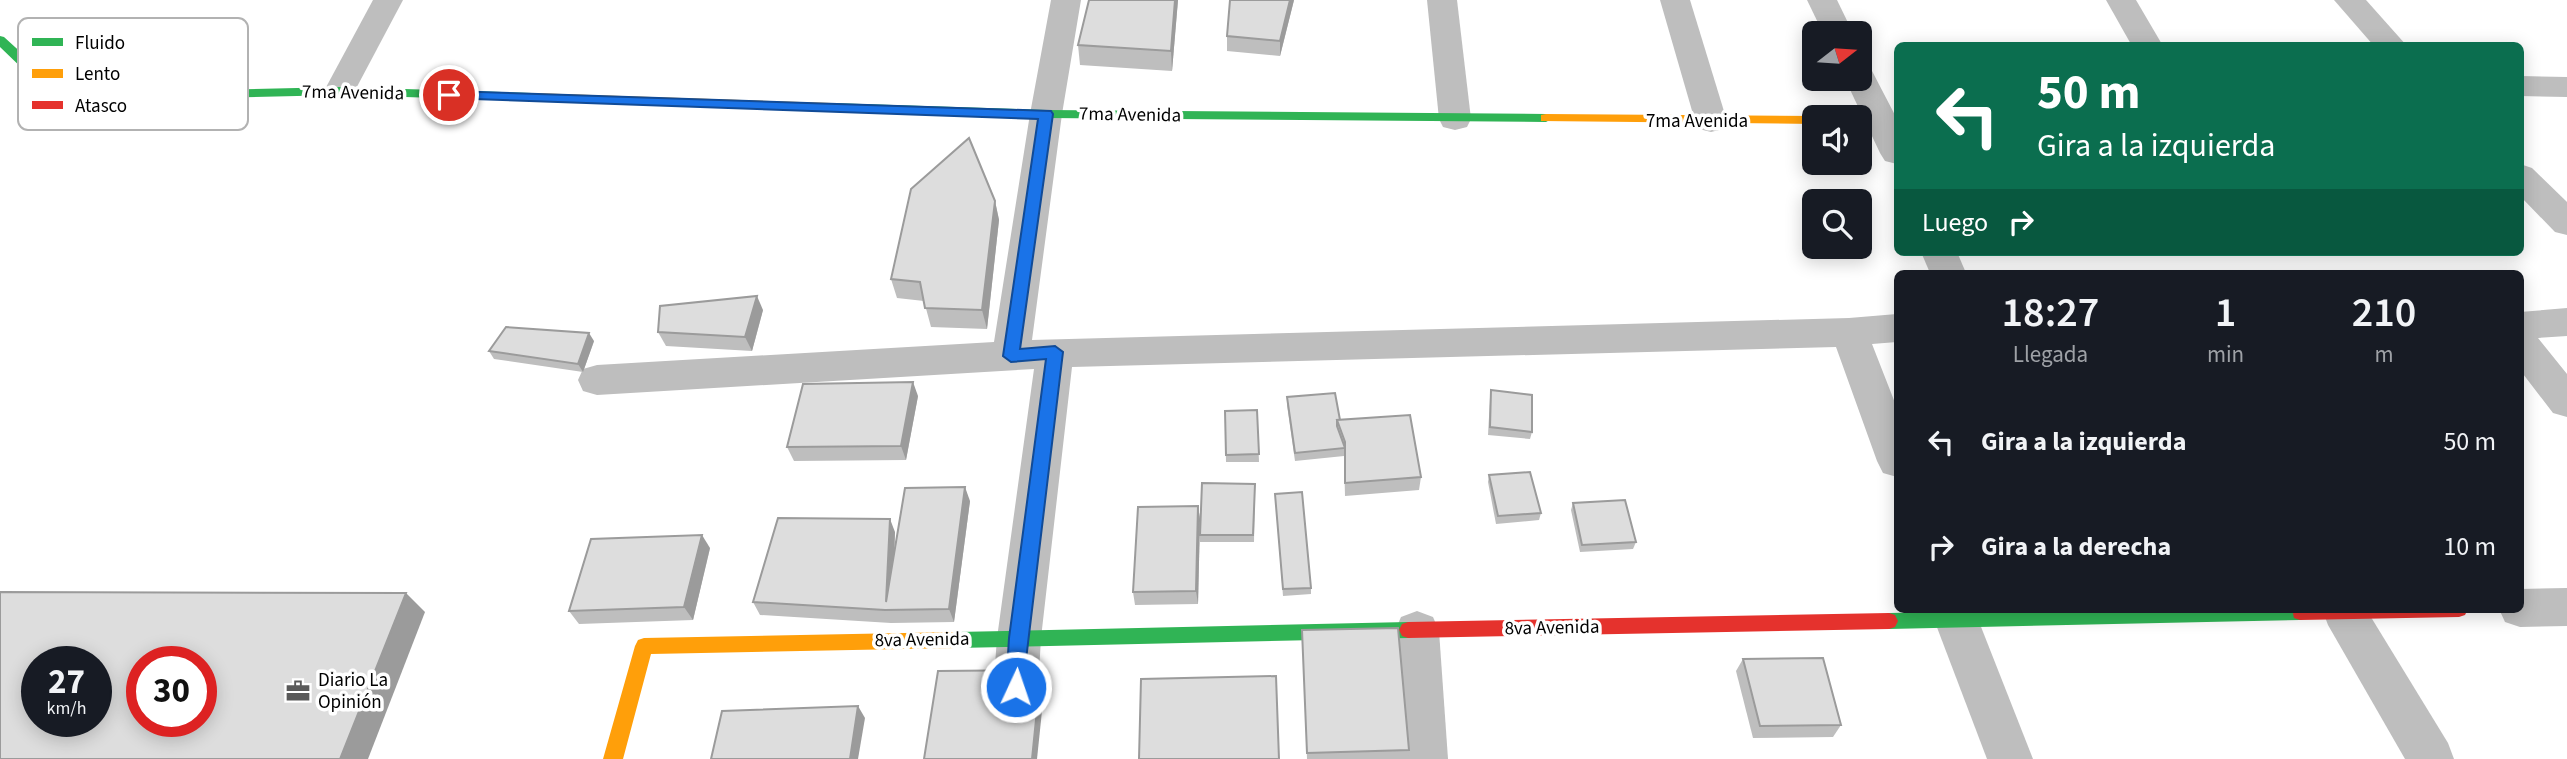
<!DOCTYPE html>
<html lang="es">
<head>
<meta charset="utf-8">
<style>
  body { margin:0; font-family:"Source Sans 3",sans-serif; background:#242831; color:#f1f3f6; height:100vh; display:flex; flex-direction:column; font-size:26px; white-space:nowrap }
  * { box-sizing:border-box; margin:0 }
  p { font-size:23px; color:#9ea1a6 }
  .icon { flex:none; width:38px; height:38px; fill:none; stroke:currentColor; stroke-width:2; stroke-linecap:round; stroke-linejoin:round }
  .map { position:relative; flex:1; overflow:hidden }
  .drawer { position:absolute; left:1894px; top:270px; width:630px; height:343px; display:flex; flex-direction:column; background:#171b24; border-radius:10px; box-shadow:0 4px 18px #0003 }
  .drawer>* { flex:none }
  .hud { position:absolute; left:1894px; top:42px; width:630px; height:214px; border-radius:10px; box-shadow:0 4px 18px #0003; background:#0b6e4f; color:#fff; overflow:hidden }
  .needle { width:46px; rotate:73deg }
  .tools { position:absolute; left:1802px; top:21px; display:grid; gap:14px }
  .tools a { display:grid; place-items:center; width:70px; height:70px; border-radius:10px; background:#171b24; box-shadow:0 4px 18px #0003; font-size:35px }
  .speed { position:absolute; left:21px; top:646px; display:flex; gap:14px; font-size:35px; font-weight:700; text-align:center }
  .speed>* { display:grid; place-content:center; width:91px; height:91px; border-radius:50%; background:#171b24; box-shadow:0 4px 18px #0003; line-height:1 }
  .speed small { font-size:18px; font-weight:400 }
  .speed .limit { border:10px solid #d22; background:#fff; color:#111 }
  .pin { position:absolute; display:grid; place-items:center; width:60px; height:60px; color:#fff; margin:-30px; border:4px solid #fff; border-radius:50%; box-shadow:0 2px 7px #0007 }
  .me { position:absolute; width:77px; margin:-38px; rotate:3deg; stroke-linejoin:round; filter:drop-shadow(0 0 5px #0008) }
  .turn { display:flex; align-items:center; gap:24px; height:147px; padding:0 28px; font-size:32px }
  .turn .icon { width:91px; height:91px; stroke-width:2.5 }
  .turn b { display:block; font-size:49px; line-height:60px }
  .then { display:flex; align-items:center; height:66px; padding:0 28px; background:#0003; gap:14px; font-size:26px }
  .eta { display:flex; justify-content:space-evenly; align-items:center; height:119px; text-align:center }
  .eta b { font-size:42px; font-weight:600; line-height:49px }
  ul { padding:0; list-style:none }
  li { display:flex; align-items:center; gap:21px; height:105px; padding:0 28px }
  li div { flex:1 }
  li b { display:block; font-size:26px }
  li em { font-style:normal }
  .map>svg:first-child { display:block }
</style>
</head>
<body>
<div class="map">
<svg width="2567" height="759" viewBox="0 0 2567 759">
  <rect width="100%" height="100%" fill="#fff"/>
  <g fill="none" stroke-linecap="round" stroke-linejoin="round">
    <g fill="#bebebe" fill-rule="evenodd">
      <polygon points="373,0 403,0 351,98 340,101 329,98 324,91"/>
      <polygon points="1051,0 1081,0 1062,114 1032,340 1849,318 1897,314 1897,342 1872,344 1897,408 1897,477 1883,473 1877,461 1836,347 1072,367 1041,638 1034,759 988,759 997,638 1034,369 597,395 583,391 578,380 583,369 597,365 994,342 1030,114"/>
      <polygon points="1427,0 1457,0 1471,119 1467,127 1455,130 1443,127 1439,119"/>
      <polygon points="1660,0 1690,0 1727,121 1723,129 1711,132 1699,129 1695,121"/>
      <polygon points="1807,0 1837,0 1853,33 1823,33"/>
      <polygon points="2106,0 2136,0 2163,46 2132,46"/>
      <polygon points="2334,0 2366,0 2407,46 2374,46"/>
      <polygon points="1860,66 1871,69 1897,119 1897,164 1885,161 1880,153 1845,79 1860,79"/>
      <polygon points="2520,76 2567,77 2567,97 2520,96"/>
      <polygon points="2520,164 2532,168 2567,202 2567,235 2555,232 2520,196"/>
      <polygon points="1921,252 1957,252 1966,273 1930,273"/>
      <polygon points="2567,308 2567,336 2538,338 2567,374 2567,417 2553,413 2520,370 2520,312"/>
      <polygon points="2567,588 2567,626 2520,627 2505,622 2499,609 2520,609 2520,589"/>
      <polygon points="1930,609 1974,609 2033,759 1987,759"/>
      <polygon points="2322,609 2366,609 2448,743 2454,759 2405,759 2328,625"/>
      <polygon points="1417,611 1433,617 1439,631 1448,759 1402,759 1395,631 1401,617"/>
    </g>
    <g fill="#30b455" fill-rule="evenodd">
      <polygon points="0,36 4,37 37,67 73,85 123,92 340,87 532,93 539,97 532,101 340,95 123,100 65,92 27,73 0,47"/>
      <polygon points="831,103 1046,110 1546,114 1553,118 1546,122 1046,118 826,110 824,107"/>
      <polygon points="2076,609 2308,609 2309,612 2306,618 2300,620 1889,629 1883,627 1880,621 1883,615 1889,613"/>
      <polygon points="1408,622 1414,624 1417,630 1414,636 1408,638 956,648 950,646 947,640 950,634 956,632"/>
    </g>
    <g fill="#ff9f0a" fill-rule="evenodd">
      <polygon points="532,93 831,103 838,107 831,111 527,100 527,94"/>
      <polygon points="1546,114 1815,116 1820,117 1815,117 1815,124 1541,121 1541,115"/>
      <polygon points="956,632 962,634 965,640 962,646 956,648 651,654 623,759 603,759 635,646 638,640 644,638"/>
    </g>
    <g fill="#e5322d" fill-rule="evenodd">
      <polygon points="2292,609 2468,609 2465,615 2459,617 2300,620 2294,618"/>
      <polygon points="1889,613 1895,615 1898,621 1895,627 1889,629 1408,638 1402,636 1399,630 1402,624 1408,622"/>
    </g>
  </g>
  <g fill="#bebebe">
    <polygon points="1089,0 1178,0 1172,71 1080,65 1078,45"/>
    <polygon points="1294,0 1280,56 1227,51 1227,36"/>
    <polygon points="995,201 999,220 987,329 931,327 924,301 897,298 891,279"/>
    <polygon points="763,310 752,351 666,346 658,332"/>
    <polygon points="594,341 583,372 494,359 489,351"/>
    <polygon points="1491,390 1532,432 1530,439 1488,435 1490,398"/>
    <polygon points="918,396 906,460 794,461 787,447"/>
    <polygon points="1287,397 1340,420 1421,477 1419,490 1345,496 1344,456 1295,461 1287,405"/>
    <polygon points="1257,410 1259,462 1226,462 1225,411"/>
    <polygon points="1489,475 1541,513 1539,520 1496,524 1488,482"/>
    <polygon points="1255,491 1254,542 1200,542 1200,535"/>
    <polygon points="1275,494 1311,588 1311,594 1283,596"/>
    <polygon points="970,501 954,622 891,623 760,615 753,602 895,532 894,556"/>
    <polygon points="1573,503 1636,542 1633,549 1580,552 1571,510"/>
    <polygon points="1198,506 1200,519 1198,604 1135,605 1133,592"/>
    <polygon points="710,548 693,620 579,624 569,611"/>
    <polygon points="1302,630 1409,750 1408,759 1307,759"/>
    <polygon points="1743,659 1841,725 1833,737 1753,738 1736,671"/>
  </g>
  <g fill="#9b9b9b">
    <polygon points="1175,0 1178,0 1172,71 1171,51"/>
    <polygon points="1290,0 1294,0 1280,56 1280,41"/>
    <polygon points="995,201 999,220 987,329 982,310"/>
    <polygon points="757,296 763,310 752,351 745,337"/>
    <polygon points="589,333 594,341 583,372 578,364"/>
    <polygon points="913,382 918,396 906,460 901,446"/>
    <polygon points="965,487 970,501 954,622 949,609"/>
    <polygon points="1198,506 1200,519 1198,604 1196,591"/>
    <polygon points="890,519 895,532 892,610 886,602"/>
    <polygon points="702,535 710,548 693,620 684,607"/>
    <polygon points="406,593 425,612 368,759 340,759"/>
    <polygon points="1041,670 1045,682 1037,759 1032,759"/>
    <polygon points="858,706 865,718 858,759 850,759"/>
  </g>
  <g fill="#ddd" stroke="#9b9b9b" stroke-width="2" fill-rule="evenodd">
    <polygon points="1089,0 1175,0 1171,51 1078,45"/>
    <polygon points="1230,0 1290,0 1280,41 1227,36"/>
    <polygon points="969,138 995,201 982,310 925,308 920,282 891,279 911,189"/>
    <polygon points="757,296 745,337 658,332 660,306"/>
    <polygon points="506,327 589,333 578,364 489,351"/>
    <polygon points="913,382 901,446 787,447 803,384"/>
    <polygon points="1491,390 1532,395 1532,432 1490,427"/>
    <polygon points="1335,393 1340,420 1337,420 1337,426 1345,448 1295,453 1287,397"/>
    <polygon points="1257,410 1259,454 1226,455 1225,411"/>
    <polygon points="1410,415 1421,477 1345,483 1345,442 1337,420"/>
    <polygon points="1530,472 1541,513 1498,516 1489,475"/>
    <polygon points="1202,483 1255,484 1253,535 1200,535"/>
    <polygon points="965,487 949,609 885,610 753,602 778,518 890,519 886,602 905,488"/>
    <polygon points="1302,492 1311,588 1283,589 1275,494"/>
    <polygon points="1625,500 1636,542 1582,545 1573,503"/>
    <polygon points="1198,506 1196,591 1133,592 1138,507"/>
    <polygon points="702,535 684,607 569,611 591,539"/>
    <path d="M0 592 406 593 340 759H0ZM37 662H96V721H37ZM142 662H201V721H142Z"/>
    <polygon points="1398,628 1409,750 1307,753 1302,630"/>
    <polygon points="1823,658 1841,725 1760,726 1743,659"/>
    <polygon points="1041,670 1032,759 924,759 938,671"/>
    <polygon points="1276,676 1279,759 1139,759 1141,679"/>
    <polygon points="858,706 850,759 711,759 722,711"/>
  </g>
  <polygon fill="#1a73e8" stroke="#114b97" stroke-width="2" points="449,91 1051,111 1053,114 1020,349 1055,346 1063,352 1022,693 1016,695 1009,693 1006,687 1009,638 1046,359 1011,362 1003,356 1038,119 444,98 442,95"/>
  <defs>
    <g id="office-bare" transform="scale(1.89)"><path d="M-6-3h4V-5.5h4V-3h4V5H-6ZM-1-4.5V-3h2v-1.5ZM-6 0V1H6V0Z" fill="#595959" stroke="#fff" stroke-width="2.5" paint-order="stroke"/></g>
  </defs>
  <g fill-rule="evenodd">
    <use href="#office-bare" x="298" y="691"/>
  </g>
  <g text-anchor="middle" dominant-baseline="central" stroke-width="7" stroke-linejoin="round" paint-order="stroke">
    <g font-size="19" fill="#000" stroke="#fff">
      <text transform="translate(353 93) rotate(1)">7ma Avenida</text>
      <text transform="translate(1130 115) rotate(1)">7ma Avenida</text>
      <text x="1697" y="121">7ma Avenida</text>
      <text transform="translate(1552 628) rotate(-1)">8va Avenida</text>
      <text transform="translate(922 640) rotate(-1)">8va Avenida</text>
    </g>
    <g font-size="19" fill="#000" stroke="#fff" text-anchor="start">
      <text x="318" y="680">Diario La<tspan x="318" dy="22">Opinión</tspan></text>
    </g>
  </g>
  <rect x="18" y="18" width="230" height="112" rx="10" fill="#fff" stroke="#b2b2b2" stroke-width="2"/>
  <rect x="32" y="38" width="31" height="8" fill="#30b455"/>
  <rect x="32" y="69" width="31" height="9" fill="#ff9f0a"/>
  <rect x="32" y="101" width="31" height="8" fill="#e5322d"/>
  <g font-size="19" fill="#000">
    <text x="75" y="49">Fluido</text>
    <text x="75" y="80">Lento</text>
    <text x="75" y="112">Atasco</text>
  </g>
</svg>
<div class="tools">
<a><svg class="needle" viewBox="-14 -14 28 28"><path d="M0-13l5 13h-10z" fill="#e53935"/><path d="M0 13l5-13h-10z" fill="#9ea1a6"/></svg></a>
<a><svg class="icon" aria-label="sound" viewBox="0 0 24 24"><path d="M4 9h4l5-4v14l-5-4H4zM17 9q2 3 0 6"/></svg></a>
<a><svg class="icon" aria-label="search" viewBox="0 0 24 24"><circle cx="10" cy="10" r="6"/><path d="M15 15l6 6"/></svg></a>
</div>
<div class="speed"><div>27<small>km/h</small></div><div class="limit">30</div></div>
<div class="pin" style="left:449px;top:95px;background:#d93025"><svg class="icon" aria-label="arrive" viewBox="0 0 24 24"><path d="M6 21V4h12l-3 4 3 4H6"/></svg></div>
<svg class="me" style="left:1016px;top:687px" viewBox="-20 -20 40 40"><circle r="17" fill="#1a73e8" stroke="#fff" stroke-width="3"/><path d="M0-11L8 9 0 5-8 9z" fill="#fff"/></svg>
<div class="hud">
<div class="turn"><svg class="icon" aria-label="left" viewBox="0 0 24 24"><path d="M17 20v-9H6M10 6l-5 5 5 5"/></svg><div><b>50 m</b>Gira a la izquierda</div></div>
<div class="then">Luego<svg class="icon" aria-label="right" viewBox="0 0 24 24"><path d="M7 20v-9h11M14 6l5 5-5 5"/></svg></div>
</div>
<section class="drawer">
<div class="eta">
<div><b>18:27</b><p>Llegada</p></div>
<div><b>1</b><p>min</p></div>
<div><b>210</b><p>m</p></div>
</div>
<ul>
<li><svg class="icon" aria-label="left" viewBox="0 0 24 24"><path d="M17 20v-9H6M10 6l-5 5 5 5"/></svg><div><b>Gira a la izquierda</b></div><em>50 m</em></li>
<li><svg class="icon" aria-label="right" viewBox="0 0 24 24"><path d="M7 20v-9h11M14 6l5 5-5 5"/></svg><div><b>Gira a la derecha</b></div><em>10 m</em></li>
</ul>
</section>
</div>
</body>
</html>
